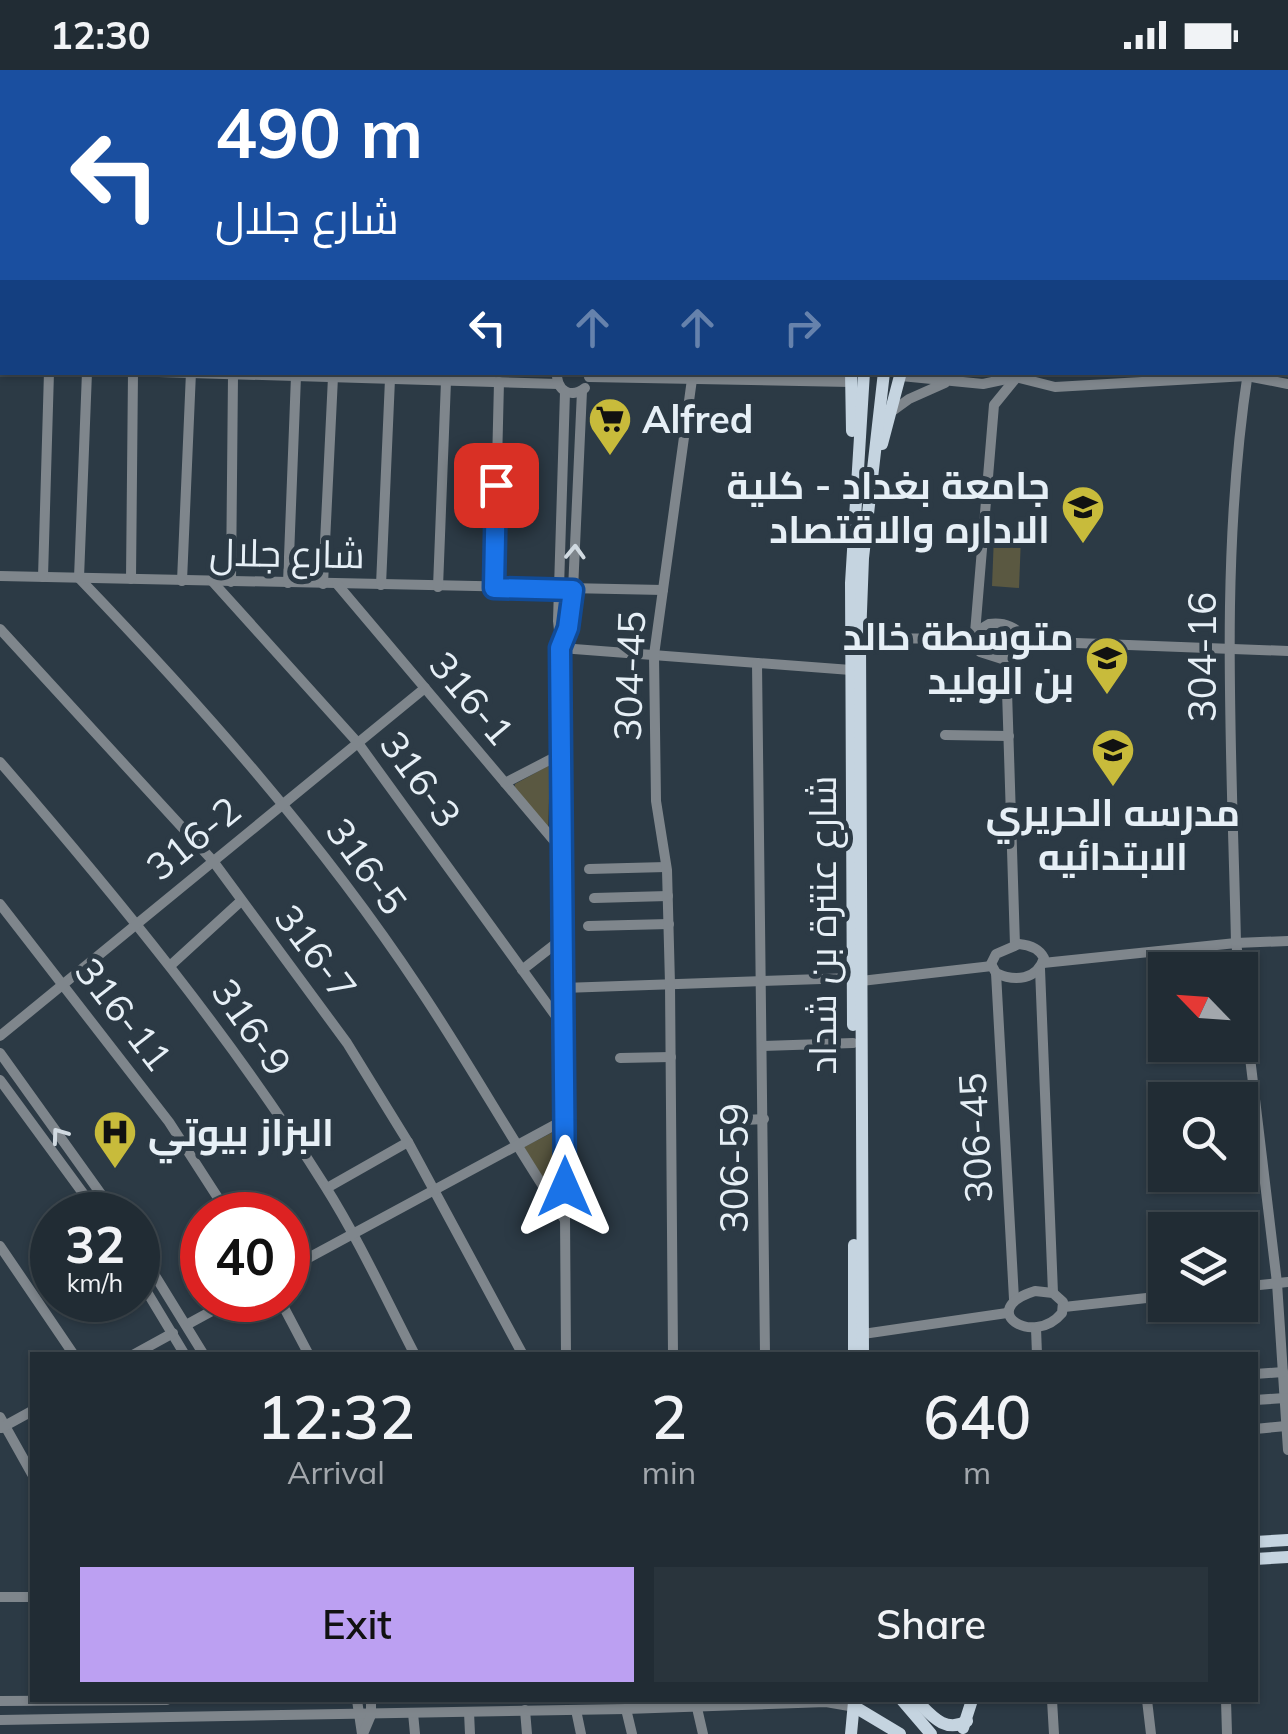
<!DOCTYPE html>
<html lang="en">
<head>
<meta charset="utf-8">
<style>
  body { margin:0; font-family:Mulish,Cairo,sans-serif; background:#29343c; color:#f1f3f6; height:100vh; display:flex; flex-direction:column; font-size:38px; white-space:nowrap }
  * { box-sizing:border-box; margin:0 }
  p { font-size:32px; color:#a2a7ac }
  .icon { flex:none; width:55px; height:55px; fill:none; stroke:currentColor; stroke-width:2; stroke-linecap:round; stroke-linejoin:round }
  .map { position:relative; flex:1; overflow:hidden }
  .side { position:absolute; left:30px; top:1282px; width:1228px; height:350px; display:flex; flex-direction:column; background:#212c34; border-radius:0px; box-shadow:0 2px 8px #0004,0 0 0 2px #3e484f }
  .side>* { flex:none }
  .guide { position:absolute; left:0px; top:0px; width:1290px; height:305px; box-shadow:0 2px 8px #0004,0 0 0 2px #3e484f; background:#1a4fa0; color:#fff; overflow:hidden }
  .needle { width:65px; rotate:295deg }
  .controls { position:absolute; left:1148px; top:882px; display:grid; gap:20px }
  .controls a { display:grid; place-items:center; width:110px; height:110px; border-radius:0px; background:#212c34; box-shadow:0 2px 8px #0004,0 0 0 2px #3e484f; font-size:50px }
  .speed { position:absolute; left:30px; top:1122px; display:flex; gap:20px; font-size:50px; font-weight:700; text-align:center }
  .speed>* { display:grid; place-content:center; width:130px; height:130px; border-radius:50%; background:#212c34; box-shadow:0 2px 8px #0004,0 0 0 2px #3e484f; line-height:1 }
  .speed small { font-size:25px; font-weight:400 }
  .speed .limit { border:15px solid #d22; background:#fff; color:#111 }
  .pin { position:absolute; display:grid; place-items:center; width:85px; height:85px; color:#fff; margin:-42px; border-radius:20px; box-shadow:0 5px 15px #0006 }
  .me { position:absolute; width:110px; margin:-55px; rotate:0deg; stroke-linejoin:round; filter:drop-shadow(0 0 8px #0008) }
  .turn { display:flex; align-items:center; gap:35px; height:210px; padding:0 50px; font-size:45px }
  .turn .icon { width:130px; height:130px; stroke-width:2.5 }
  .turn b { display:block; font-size:70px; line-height:85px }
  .lanes { display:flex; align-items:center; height:95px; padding:0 50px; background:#0003; justify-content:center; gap:50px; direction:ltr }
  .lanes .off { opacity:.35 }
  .eta { display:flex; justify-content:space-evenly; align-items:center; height:170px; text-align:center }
  .eta b { font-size:60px; font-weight:600; line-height:70px }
  .primary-button { display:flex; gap:20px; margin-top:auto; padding:20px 50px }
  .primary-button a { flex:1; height:115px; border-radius:0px; background:#bca0f2; color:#111; font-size:40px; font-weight:600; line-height:115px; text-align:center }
  .primary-button a+a { background:#29343c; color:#f1f3f6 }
  .status { display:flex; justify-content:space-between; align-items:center; height:70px; padding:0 50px; background:#212c34; direction:ltr }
  .status svg { height:28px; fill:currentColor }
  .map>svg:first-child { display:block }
</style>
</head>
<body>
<div class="status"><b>12:30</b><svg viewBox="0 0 49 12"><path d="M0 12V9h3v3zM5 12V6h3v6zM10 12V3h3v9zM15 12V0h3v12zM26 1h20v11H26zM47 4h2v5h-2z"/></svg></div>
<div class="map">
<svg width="1288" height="1664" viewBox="0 0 1288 1664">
  <rect width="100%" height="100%" fill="#2c3a45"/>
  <g fill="#5a5841">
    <polygon points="994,466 1021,467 1019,518 992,516"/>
    <polygon points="550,695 548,761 514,721 515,714"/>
    <polygon points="557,1060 556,1135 524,1077"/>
  </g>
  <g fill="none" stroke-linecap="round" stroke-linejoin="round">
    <g stroke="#7f868c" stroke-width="10">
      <polyline points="554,2 590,0"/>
      <polyline points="734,2 734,0"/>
      <polyline points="1168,2 1173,0"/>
      <polyline points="0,48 2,48"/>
      <polyline points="1288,148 1288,147"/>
      <polyline points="0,166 2,165"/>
      <polyline points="0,282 2,282"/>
      <polyline points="0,298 2,298"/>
      <path d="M87 302 79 508C202 636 321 770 419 918 470 994 514 1074 565 1150"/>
      <polyline points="159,302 558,314"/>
      <path d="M557 302C556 321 571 329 585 318"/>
      <polyline points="901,306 983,314 1016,307 1055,317 1247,306 1288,314"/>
      <polyline points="589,307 850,312"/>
      <polyline points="565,322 558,551 561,578 566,1285"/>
      <polyline points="891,342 909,329 945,313"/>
      <polyline points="0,506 663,520"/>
      <polyline points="43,507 49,302"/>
      <polyline points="131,509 133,302"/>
      <polyline points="182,511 191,302"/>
      <polyline points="212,511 358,673 563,956"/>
      <polyline points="231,512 233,305"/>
      <polyline points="288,513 296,306"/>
      <polyline points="323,514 333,307"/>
      <polyline points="337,514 561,779"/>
      <polyline points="381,515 390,309"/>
      <polyline points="438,517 446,311"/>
      <polyline points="494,518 499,312"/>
      <path d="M989 554C1004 552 1019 557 1024 571L1019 582 1002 589 980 582 973 569 979 560Z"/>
      <polyline points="0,559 213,791 347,973 408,1072 523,1285"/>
      <polyline points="975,563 994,335 1016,308"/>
      <polyline points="860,568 973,569"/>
      <polyline points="1024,571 1288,581"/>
      <polyline points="561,577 568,558 573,520 582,321"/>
      <polyline points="561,578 851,600"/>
      <polyline points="1006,589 1015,875"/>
      <polyline points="757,593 765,1285"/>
      <polyline points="945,665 1009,666"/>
      <path d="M0 692C117 827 230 965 325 1116 359 1170 386 1229 415 1285"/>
      <polyline points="505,713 561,684"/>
      <polyline points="589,799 666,797"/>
      <polyline points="594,828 668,826"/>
      <polyline points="0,834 169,1052 229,1145"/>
      <polyline points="588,856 669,854"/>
      <path d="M1019 874C1030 875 1039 878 1044 888 1037 910 1015 912 996 903L991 894 996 884Z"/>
      <polyline points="1043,893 1236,873 1288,871"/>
      <polyline points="171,895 241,831"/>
      <polyline points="1040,899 1053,1223"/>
      <polyline points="522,900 563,868"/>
      <path d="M1240 900 1236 873C1232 684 1219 490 1248 302"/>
      <polyline points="996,903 1014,1229"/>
      <polyline points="1240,904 1277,1213 1288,1380"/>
      <polyline points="861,911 992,896"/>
      <polyline points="563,918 851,908"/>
      <polyline points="0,966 425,618"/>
      <polyline points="763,976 853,973"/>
      <polyline points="0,983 116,1145"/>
      <polyline points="620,988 671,987"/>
      <polyline points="0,1010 99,1145"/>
      <polyline points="726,1051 764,1049"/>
      <polyline points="327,1118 408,1072"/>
      <polyline points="0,1176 74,1285"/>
      <polyline points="138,1178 204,1285"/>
      <polyline points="288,1199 564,1050"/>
      <polyline points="138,1207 185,1285"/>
      <polyline points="1240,1217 1288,1212"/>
      <path d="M1035 1221 1053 1223 1063 1232 1062 1243C1033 1278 975 1240 1035 1221Z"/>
      <polyline points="280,1230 309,1285"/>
      <polyline points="1064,1237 1165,1226"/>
      <polyline points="188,1254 232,1230"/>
      <polyline points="1036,1258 1037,1285"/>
      <polyline points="863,1264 1007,1243"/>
      <polyline points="133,1285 173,1263"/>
      <polyline points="673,1285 670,914 667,800 656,731 654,585 693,302"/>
      <polyline points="1255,1304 1283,1302"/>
      <polyline points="1255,1330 1285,1328"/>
      <polyline points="0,1347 32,1404"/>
      <polyline points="1,1358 32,1341"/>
      <polyline points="1255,1359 1286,1356"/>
      <polyline points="0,1527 32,1527"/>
      <polyline points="357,1630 362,1664"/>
      <polyline points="1052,1630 1054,1664"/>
      <polyline points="1147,1630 1151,1664"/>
      <polyline points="1226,1630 1227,1664"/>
      <polyline points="0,1631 167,1630"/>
      <polyline points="697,1638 703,1664"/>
      <polyline points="626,1639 632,1664"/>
      <polyline points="525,1640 527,1664"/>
      <polyline points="576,1640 581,1664"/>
      <polyline points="469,1642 470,1664"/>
      <polyline points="413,1643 415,1664"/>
      <polyline points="0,1650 626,1639 826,1632 855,1637"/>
      <polyline points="363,1664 371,1645 371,1630"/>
    </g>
    <g stroke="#c5d4e0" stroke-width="12">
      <polyline points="866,0 868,2"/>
      <polyline points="1261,0 1266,2"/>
      <polyline points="893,2 894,0"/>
      <polyline points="912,2 912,0"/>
      <polyline points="851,302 852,361"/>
      <polyline points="882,374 901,302"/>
      <polyline points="853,955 851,513 864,302"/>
      <polyline points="854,1175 854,1285"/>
      <polyline points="863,1285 860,568 863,488 884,302"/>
      <polyline points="1255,1472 1288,1470"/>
      <polyline points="1255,1489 1288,1487"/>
      <polyline points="902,1630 931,1664"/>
      <path d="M916 1630C931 1645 945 1664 967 1651"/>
      <polyline points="855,1637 900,1664"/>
      <polyline points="963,1658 972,1630"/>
      <polyline points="851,1664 854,1632"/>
    </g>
    <g stroke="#e4f2fe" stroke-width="15">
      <polyline points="194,2 219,0"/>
      <polyline points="328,2 355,0"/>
      <polyline points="934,2 935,0"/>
      <polyline points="0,22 2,22"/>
    </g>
  </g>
  <defs><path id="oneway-chevron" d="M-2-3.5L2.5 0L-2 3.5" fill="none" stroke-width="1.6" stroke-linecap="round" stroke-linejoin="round" transform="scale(2.5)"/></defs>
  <g stroke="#d1dae1">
    <use href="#oneway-chevron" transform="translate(575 482) rotate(-88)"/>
    <use href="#oneway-chevron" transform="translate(59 1065) rotate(-126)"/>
  </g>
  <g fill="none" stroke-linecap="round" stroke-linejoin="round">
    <g stroke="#114b97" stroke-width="25">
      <polyline id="route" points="496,415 494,518 573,520 568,558 560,578 565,1117"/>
    </g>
    <use href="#route" stroke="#1a73e8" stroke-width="18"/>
  </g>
  <defs>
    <g id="supermarket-pin" transform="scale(2.25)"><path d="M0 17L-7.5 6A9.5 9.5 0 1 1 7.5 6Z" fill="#c8bb3b" stroke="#2c3a45"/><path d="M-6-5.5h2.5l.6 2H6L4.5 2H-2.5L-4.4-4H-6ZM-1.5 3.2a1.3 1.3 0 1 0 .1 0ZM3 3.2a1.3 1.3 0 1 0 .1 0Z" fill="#111"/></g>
    <g id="university-pin" transform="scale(2.25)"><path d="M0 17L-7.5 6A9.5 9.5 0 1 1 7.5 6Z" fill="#c8bb3b" stroke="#2c3a45"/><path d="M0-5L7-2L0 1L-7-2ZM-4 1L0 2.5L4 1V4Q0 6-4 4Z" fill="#111"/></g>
    <g id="school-pin" transform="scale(2.25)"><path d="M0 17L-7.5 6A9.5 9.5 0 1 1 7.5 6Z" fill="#c8bb3b" stroke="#2c3a45"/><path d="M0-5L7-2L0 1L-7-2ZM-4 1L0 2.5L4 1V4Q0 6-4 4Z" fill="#111"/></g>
    <g id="hospital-pin" transform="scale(2.25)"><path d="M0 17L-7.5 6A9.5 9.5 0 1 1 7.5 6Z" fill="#c8bb3b" stroke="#2c3a45"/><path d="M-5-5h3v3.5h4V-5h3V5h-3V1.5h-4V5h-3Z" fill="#111"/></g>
  </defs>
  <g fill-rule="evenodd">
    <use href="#supermarket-pin" x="610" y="349"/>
    <use href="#university-pin" x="1083" y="437"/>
    <use href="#school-pin" x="1107" y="588"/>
    <use href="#school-pin" x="1113" y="680"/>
    <use href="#hospital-pin" x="115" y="1062"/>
  </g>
  <g text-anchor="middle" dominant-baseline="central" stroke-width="10" stroke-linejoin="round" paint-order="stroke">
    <g font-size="38" font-weight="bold" fill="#e6eff6" stroke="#2c3a45" text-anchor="start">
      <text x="642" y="349">Alfred</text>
      <text x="1050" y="415" text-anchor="end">جامعة بغداد - كلية<tspan x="1050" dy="44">الاداره والاقتصاد</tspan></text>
      <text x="1074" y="566" text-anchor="end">متوسطة خالد<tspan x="1074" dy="44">بن الوليد</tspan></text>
      <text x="1113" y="742" text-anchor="middle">مدرسه الحريري<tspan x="1113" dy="44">الابتدائيه</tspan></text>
      <text x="148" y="1062">البزاز بيوتي</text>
    </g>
    <g font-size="38" fill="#e6eff6" stroke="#2c3a45">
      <text transform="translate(287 483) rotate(1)">شارع جلال</text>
      <text transform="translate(1202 587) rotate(-90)">304-16</text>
      <text transform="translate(629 606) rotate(-88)">304-45</text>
      <text transform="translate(472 628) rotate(50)">316-1</text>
      <text transform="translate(421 709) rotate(54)">316-3</text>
      <text transform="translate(193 768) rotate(-39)">316-2</text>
      <text transform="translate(367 796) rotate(54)">316-5</text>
      <text transform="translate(822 855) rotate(-90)">شارع عنترة بن شداد</text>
      <text transform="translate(316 882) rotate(53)">316-7</text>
      <text transform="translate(124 944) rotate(52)">316-11</text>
      <text transform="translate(252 957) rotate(55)">316-9</text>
      <text transform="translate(975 1068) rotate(-93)">306-45</text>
      <text transform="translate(734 1098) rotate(-90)">306-59</text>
    </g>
  </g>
</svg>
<div class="controls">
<a><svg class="needle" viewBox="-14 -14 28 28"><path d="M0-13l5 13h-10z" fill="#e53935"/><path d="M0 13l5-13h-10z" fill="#a2a7ac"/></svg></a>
<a><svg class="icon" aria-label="search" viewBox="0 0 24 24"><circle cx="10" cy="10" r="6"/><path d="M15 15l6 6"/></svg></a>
<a><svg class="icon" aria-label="layers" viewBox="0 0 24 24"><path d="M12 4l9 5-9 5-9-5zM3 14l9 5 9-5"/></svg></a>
</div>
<div class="speed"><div>32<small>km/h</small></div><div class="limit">40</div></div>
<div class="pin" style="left:496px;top:415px;background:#d93025"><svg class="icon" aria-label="arrive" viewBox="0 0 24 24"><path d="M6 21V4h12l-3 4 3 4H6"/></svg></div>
<svg class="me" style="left:565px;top:1117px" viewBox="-20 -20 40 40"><path d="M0-17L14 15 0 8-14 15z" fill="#1a73e8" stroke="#fff" stroke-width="4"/></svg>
<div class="guide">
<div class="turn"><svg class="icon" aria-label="left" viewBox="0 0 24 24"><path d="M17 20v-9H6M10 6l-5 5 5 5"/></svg><div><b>490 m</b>شارع جلال</div></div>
<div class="lanes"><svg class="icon" aria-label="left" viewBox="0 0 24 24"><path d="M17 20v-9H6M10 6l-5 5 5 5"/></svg><svg class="icon off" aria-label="ahead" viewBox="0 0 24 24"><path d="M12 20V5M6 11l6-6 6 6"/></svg><svg class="icon off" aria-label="ahead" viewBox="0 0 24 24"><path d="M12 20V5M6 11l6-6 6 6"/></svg><svg class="icon off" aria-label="right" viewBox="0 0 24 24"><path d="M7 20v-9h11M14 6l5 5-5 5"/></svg></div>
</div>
<section class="side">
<div class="eta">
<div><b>12:32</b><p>Arrival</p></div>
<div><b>2</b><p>min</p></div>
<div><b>640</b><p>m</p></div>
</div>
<div class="primary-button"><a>Exit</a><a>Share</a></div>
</section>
</div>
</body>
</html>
